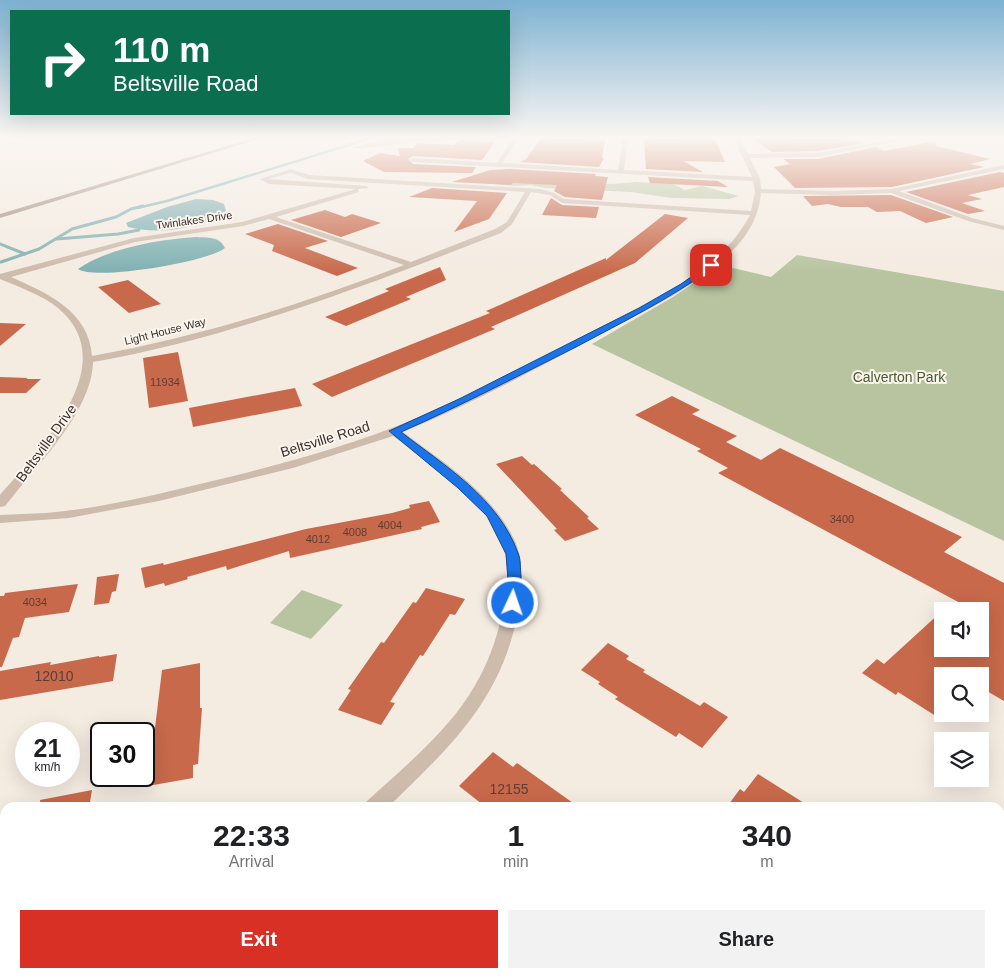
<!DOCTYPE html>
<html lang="en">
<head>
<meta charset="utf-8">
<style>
  body { margin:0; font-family:Arial,sans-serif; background:#f2f2f2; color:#202124; height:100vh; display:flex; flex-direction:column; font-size:19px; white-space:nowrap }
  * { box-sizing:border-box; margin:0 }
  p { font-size:16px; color:#757577 }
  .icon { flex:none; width:28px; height:28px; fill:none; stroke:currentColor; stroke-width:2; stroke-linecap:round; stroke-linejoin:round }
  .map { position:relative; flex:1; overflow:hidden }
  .panel { position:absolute; left:0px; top:802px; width:1005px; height:176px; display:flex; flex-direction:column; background:#fff; border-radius:15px 15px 0 0; box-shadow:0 5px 20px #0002 }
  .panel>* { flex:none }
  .guide { position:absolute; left:10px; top:10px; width:500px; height:105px; border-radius:0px; box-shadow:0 5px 20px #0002; background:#0b6e4f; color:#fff; overflow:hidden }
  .buttons { position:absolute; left:934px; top:602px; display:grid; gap:10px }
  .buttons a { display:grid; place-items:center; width:55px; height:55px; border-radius:0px; background:#fff; box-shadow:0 5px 20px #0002; font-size:25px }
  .speed { position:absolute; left:15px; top:722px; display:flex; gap:10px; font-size:25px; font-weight:700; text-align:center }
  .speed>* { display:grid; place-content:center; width:65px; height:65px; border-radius:50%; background:#fff; box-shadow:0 5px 20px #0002; line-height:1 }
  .speed small { font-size:12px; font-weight:400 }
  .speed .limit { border:2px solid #111; border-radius:8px; background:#fff; color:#111 }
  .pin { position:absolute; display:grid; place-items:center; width:42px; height:42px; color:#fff; margin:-21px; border-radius:10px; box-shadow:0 2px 8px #0006 }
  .me { position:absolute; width:55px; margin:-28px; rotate:3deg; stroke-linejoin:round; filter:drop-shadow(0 0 4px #0008) }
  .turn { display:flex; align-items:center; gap:18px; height:105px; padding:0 20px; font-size:22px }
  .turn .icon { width:65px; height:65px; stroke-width:2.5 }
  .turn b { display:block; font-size:35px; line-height:42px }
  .eta { display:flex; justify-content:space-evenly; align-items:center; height:85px; text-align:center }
  .eta b { font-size:30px; font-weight:600; line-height:35px }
  .button { display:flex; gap:10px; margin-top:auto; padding:10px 20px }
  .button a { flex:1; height:58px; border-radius:0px; background:#d93025; color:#fff; font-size:20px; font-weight:600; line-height:58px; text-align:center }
  .button a+a { background:#f2f2f2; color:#202124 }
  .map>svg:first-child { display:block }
</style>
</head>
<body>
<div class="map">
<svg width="1004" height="978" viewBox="0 0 1004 978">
  <rect width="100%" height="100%" fill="#f4ebe1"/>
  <g fill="#b8c4a0">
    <path d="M389 137H460C442 145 429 141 410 143 390 144 372 149 352 148Z"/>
    <polygon points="492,179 612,184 636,182 673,184 685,190 702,186 739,196 729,199 672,198 631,192 545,188 531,185 514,186 501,184"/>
    <polygon points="797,255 1004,291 1004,541 592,344 673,297 720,265 771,277"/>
    <polygon points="302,590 343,605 311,639 270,623"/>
  </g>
  <g fill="#7fb0b2">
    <path d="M196 199 213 200 224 204 226 211C199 229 159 235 128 227L126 223 167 207Z"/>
    <path d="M197 237C208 238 219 236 225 248 208 262 95 281 78 269 108 248 161 239 197 237Z"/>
  </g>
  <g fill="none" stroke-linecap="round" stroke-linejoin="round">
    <polyline stroke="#7fb0b2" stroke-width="2.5" points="137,208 167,201 375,137"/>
    <g stroke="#7fb0b2" stroke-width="3">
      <polyline points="57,239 118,234 139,230"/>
      <polyline points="0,244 25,254"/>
      <polyline points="1,262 39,249 72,229 116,217 131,209 143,206"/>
    </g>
  </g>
  <g fill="#c8694b">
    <polygon points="679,137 714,137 725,162 683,161 703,172 646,169 644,140 647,140 646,138 680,139"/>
    <polygon points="750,137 858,140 865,143 818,151 772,152"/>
    <polygon points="541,138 605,140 602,158 604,158 599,167 520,162 526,159"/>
    <polygon points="460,140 495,142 482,160 413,156 408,159 413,164 476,167 472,173 384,172 363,161 380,153 400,156 398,148 413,148 418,143 453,145"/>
    <polygon points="936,141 936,146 990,159 970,164 984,167 892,187 795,188 774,167 790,164 783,159 818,159 876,147 884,151"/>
    <polygon points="510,169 596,174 595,176 608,177 602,200 565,197 554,191 557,185 513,183 511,185 452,182 490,170"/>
    <polygon points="1000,172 1004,173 1004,187 968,195 982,199 962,203 985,211 968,214 906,192"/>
    <polygon points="648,177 718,181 728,187 650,183"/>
    <polygon points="432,188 507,193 489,219 454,232 477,201 409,197"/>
    <polygon points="891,195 953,217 926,223 900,211 877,212 868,207 841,207 828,204 812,206 803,196"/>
    <polygon points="551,198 562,205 599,207 596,218 542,215"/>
    <polygon points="325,210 345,217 352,214 381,223 341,237 291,220"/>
    <polygon points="665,214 688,218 635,263 491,327 495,329 332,397 312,384 490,313 486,311 606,258 606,260"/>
    <polygon points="278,224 328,241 305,248 358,268 337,276 272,251 274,245 245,234"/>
    <polygon points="440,267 446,280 406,297 411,299 346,326 325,317 389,291 385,289"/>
    <polygon points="128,280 161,304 129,313 98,287"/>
    <polygon points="0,323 26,324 0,346"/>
    <polygon points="178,352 188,401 149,408 143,358"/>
    <polygon points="0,377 28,378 26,379 41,379 26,393 0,393"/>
    <polygon points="295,388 302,406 193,427 189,408"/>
    <polygon points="672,396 700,410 692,414 737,436 726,442 761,460 780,448 962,537 944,552 1004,583 1004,701 980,687 980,676 942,676 942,720 898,692 896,695 862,673 877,659 884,664 942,611 942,649 980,649 980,611 975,611 718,473 728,468 697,451 701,449 635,415"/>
    <polygon points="522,456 532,465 534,464 562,489 560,490 589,517 587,518 599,529 565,541 554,530 557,529 496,464"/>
    <polygon points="429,501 440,522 421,527 422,529 290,558 289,551 227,570 226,566 187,577 188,579 165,586 164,583 145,588 141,568 163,563 164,565 306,529 392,513 410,508 409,505"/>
    <polygon points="119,574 116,591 112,592 109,603 94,605 97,577"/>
    <polygon points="78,584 69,612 25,618 19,637 13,638 2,667 0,667 0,596 4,596 5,593"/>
    <polygon points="426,588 465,599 455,615 450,614 423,656 420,655 390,702 395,703 381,725 338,710 351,690 348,689 381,642 384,643 413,602 416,603"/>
    <polygon points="608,643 629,656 626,659 645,670 643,672 700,706 704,702 728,717 702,748 679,733 676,737 615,699 618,697 598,684 600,682 581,670"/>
    <polygon points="117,654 113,681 0,700 0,671 51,662 50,665 99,656 99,657"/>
    <polygon points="200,663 200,708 202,708 198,764 193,765 193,778 148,786 162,670"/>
    <polygon points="493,752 513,767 517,763 580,808 487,808 459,786"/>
    <polygon points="758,774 812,808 726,808 740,789 744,792"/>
    <polygon points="92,790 89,808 41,808 40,800"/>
  </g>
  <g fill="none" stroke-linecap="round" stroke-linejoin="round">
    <g fill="#cdbbac" fill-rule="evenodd">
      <path d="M514 137H520L502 163 618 170 623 137H629L624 170 752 177 733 137H739L748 154 818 153 906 137H917L818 157 750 158 760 179 761 189 833 191 892 189 1004 165V169L899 191 972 218 1004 226V230L968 221 891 193 833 195 761 193C759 216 748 236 731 252 692 290 641 313 593 338 531 372 468 405 403 432 444 463 490 491 514 539 524 559 522 584 519 606 504 698 451 746 387 808H364L366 802C434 740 487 700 504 604 508 581 510 555 498 534 474 491 431 465 393 436L293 468 159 501 69 518 0 523V515C15 514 30 514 46 513 106 508 166 492 225 478 289 462 353 445 414 419 476 394 534 362 593 331 649 302 719 274 750 215L562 203 550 195 531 192 512 224 501 233C367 285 234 337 93 362 92 409 42 460 14 495L5 506 0 507V495C39 450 125 364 58 308 42 295 19 287 0 279V274L134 238 242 222 356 189 269 184 260 179 291 169 309 175 540 189 554 193 564 199 751 211 755 192 753 181 413 162 410 160 413 158 497 163ZM291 173 308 179 525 192 507 222 495 229 411 262 276 217 359 192 358 189 369 188 366 186 268 179ZM269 219 404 265C303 304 199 337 92 356 89 311 47 293 11 277L135 242 243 226Z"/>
      <polygon points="176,974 202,974 201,978 175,978"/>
    </g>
    <polygon fill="#a18a7d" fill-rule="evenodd" points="257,137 265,137 0,218 0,214"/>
  </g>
  <linearGradient id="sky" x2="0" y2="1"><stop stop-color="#7eb2d2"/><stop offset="0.5" stop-color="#faf6f2"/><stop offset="1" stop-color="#faf6f2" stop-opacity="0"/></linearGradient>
  <rect width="1004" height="274" fill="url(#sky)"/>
  <path fill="#1a73e8" stroke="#114b97" d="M711 263 715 265 714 267C671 298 623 322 576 347 518 376 460 406 401 432 445 466 498 498 518 553 521 559 520 569 521 576 521 584 522 599 518 606H508L506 603 508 580 506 554 487 516 458 488 389 431 459 399 639 308 681 284Z"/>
  <g text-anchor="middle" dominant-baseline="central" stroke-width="4" stroke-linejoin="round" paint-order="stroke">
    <g font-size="11" fill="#3b302b" stroke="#fbf5ee">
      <text transform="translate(194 220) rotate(-8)">Twinlakes Drive</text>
      <text transform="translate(165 331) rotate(-14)">Light House Way</text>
    </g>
    <g font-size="11" fill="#5e3e33">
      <text x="165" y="382">11934</text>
      <text x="842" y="519">3400</text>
      <text x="390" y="525">4004</text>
      <text x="355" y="532">4008</text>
      <text x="318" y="539">4012</text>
      <text x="35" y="602">4034</text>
    </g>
    <g font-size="14" fill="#4a5a2e" stroke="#fbf5ee">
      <text x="899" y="377">Calverton Park</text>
    </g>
    <g font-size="14" fill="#3b302b" stroke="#fbf5ee">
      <text transform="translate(325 439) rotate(-17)">Beltsville Road</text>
      <text transform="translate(46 443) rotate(-54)">Beltsville Drive</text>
    </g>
    <g font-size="14" fill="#5e3e33">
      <text x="54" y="676">12010</text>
      <text x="509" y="789">12155</text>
    </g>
  </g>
</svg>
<div class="buttons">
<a><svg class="icon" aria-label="sound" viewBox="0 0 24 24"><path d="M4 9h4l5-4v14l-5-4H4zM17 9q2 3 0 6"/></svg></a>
<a><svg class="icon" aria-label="search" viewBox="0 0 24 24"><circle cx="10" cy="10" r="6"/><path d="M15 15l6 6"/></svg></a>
<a><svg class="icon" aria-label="layers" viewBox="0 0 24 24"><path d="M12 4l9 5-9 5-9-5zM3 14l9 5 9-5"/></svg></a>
</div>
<div class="speed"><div>21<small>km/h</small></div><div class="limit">30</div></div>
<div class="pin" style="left:711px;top:265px;background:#d93025"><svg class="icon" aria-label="arrive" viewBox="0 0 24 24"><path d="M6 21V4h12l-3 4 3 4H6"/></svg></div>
<svg class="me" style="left:513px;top:603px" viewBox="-20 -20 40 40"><circle r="17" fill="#1a73e8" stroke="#fff" stroke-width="3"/><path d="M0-11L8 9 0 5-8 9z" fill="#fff"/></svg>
<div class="guide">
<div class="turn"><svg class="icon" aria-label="right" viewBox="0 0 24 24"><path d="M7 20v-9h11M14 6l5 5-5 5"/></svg><div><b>110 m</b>Beltsville Road</div></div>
</div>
<section class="panel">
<div class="eta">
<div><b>22:33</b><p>Arrival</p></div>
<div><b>1</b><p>min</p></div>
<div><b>340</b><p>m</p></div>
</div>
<div class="button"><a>Exit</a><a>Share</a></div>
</section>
</div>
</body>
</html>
